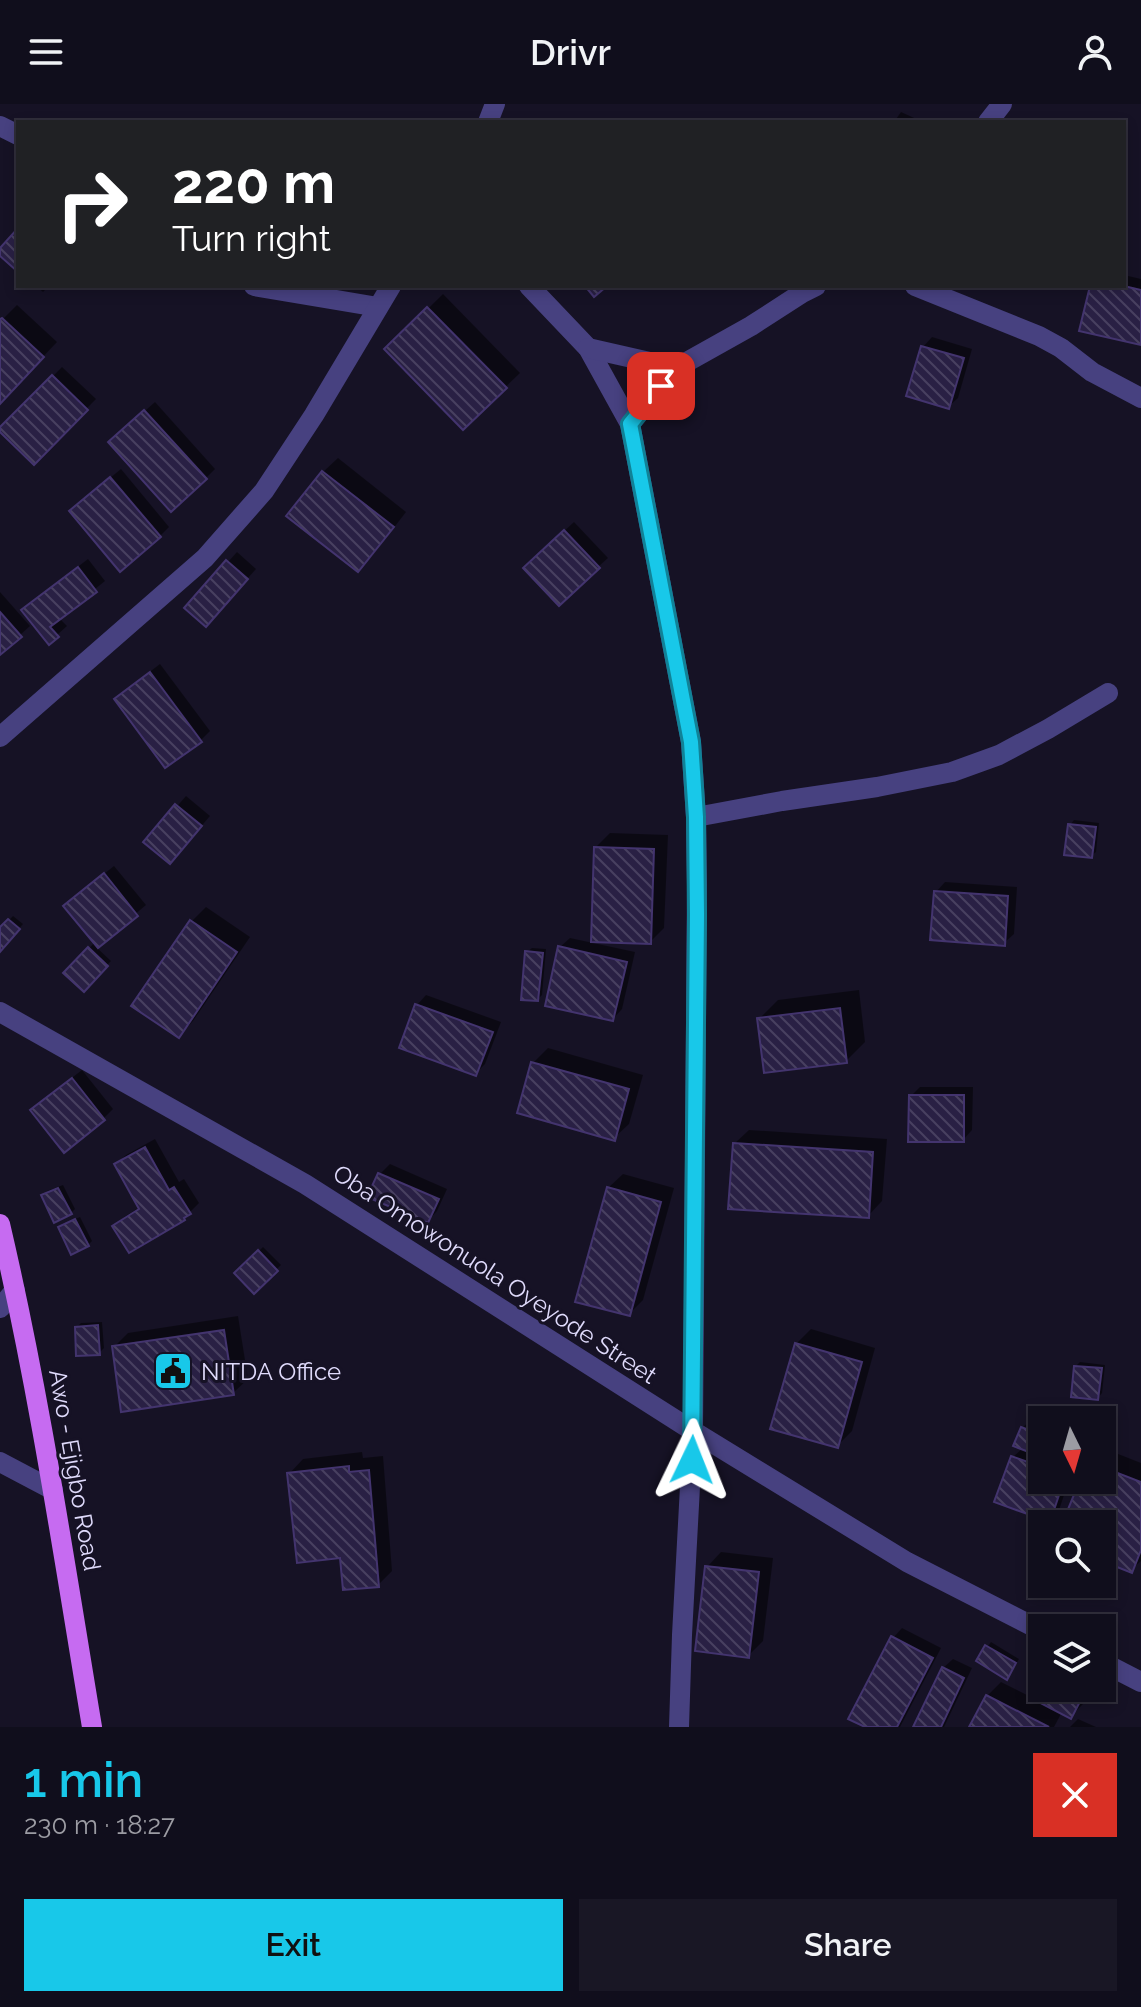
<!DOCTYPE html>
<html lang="en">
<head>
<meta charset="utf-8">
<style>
  body { margin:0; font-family:Raleway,sans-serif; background:#191725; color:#f1f3f6; height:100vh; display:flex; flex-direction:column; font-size:30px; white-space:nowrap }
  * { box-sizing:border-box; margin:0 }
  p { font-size:26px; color:#9c9ca3 }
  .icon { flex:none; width:44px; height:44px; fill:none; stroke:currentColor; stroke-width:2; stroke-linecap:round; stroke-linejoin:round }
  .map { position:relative; height:1623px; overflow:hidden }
  .panel { display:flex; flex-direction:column; background:#100e1c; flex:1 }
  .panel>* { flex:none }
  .hud { position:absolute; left:16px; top:16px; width:1110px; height:168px; border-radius:0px; box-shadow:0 4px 12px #0003,0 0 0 2px #302e3b; background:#202124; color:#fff; overflow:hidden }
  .needle { width:52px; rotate:175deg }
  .fabs { position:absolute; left:1028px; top:1302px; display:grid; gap:16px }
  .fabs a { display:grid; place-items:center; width:88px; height:88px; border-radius:0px; background:#100e1c; box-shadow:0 4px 12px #0003,0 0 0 2px #302e3b; font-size:40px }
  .pin { position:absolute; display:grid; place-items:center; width:68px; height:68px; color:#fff; margin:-34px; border-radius:16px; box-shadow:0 4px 12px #0006 }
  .me { position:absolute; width:88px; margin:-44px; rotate:2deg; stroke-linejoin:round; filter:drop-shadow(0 0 6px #0008) }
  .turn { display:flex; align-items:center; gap:28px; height:168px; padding:0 24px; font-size:36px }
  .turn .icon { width:104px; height:104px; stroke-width:2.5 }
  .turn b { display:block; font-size:56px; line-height:68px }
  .round { display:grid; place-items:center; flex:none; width:84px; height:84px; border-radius:0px; background:#191725 }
  .head { display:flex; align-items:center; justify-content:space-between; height:136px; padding:0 24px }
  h1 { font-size:48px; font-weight:600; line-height:60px; color:#18c8e9 }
  .button { display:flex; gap:16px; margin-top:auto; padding:16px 24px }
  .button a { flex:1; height:92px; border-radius:0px; background:#18c8e9; color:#111; font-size:32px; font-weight:600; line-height:92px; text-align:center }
  .button a+a { background:#191725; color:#f1f3f6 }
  header { display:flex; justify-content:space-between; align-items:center; height:104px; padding:0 24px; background:#100e1c; font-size:36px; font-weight:600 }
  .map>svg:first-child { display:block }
</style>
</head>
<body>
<header><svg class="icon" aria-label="menu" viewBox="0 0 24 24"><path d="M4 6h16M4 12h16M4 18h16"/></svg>Drivr<svg class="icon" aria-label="person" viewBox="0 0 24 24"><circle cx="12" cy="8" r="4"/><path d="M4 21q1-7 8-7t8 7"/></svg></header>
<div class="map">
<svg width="1141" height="1623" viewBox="0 0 1141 1623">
  <defs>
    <pattern id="building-back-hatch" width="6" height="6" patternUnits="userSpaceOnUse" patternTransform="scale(2)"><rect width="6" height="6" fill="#292044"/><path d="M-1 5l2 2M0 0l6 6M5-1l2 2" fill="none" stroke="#484060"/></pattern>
  </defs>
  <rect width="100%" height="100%" fill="#161225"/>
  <g fill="#0007">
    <polygon points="901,8 923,18 894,18"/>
    <polygon points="1124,171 1141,175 1141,239 1092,182 1124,182"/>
    <polygon points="36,182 49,182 43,188"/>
    <polygon points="443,190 520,269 463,324 387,245"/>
    <polygon points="17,201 57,238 0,298 0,218"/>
    <polygon points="932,233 972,245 958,294 948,303 923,243"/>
    <polygon points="62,263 96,295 34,358 0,326"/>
    <polygon points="155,298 215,365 206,374 120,329"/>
    <polygon points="338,354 406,408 372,452 358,466 323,368"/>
    <polygon points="121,365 169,423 160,432 81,398"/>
    <polygon points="574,418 608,454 598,463 535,454"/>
    <polygon points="237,448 256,465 215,511 228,458"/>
    <polygon points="88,455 105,477 59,514 67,522 57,531 23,506 33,497"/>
    <polygon points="0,488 30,522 0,549"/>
    <polygon points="160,560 210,627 201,636 116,596 126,586"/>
    <polygon points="186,692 210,712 179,748 146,738"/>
    <polygon points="1074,716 1099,719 1096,748 1091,752 1070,721"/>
    <polygon points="610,729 668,731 664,824 650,838 596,743"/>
    <polygon points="114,762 146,801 96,843 111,857 84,885 66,869 95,838 75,793"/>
    <polygon points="945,778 1017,783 1014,830 1004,839 936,788"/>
    <polygon points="206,803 250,833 193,917 179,932 191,818"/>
    <polygon points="13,812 23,820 0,846 0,826"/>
    <polygon points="570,834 635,848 622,905 613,915 560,843"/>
    <polygon points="532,844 546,845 542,891 538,895 527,848"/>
    <polygon points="859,886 865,938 846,957 759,915 778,896"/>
    <polygon points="426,891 501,918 485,960 475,970 401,942 417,901"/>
    <polygon points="548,944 643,971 629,1020 614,1034 533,959"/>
    <polygon points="82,966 113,1005 103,1015 42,997"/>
    <polygon points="920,983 973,983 972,1026 963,1036 911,992"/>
    <polygon points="749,1026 887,1035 882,1097 868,1112 734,1040"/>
    <polygon points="155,1035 179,1078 184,1075 199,1099 184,1114 114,1123 124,1113 140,1103 116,1060 126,1051"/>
    <polygon points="390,1060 447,1085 437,1107 428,1117 370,1092 380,1070"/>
    <polygon points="623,1070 674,1084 643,1196 629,1210 608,1084"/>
    <polygon points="63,1081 75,1105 71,1109 43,1092 47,1087"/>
    <polygon points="80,1113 92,1137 88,1141 60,1124 64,1120"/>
    <polygon points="263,1143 281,1161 254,1187 237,1169"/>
    <polygon points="238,1212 248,1275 233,1289 114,1243 128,1229"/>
    <polygon points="102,1218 104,1244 99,1249 77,1223 81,1219"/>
    <polygon points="811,1225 875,1244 852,1327 837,1342 796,1240"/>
    <polygon points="1080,1258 1105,1261 1102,1289 1098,1294 1076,1262"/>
    <polygon points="1032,1315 1042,1319 1042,1376 1069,1376 1059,1406 1049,1415 1013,1353 1023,1344 1022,1324"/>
    <polygon points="1103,1344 1141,1359 1141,1457 1131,1466 1102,1455 1102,1420 1064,1420 1082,1376 1102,1376"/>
    <polygon points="362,1348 363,1354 383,1352 392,1467 378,1481 342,1452 289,1370 303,1355"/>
    <polygon points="721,1448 773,1454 763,1537 748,1552 707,1463"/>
    <polygon points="902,1524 941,1544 900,1623 869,1623 893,1534"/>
    <polygon points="991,1538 1019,1555 1010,1569 978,1556"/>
    <polygon points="953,1555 972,1564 944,1623 915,1623 943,1564"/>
    <polygon points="1042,1571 1042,1584 1094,1584 1089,1594 1071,1612 1062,1608 1054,1623 971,1623 987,1592 1001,1578 1031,1593"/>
    <polygon points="1078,1615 1096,1623 1070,1623"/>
  </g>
  <g fill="url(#building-back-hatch)" stroke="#43346e" stroke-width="2">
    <polygon points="18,124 18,168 0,152 0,144"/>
    <polygon points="585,182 607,182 594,193"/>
    <polygon points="1090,182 1124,182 1141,186 1141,241 1079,227"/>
    <polygon points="427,203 507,284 463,326 384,245"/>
    <polygon points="2,214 44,253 0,300 0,215"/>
    <polygon points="921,242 964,254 949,305 906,292"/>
    <polygon points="52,271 88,306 34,361 0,328 0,323"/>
    <polygon points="144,306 207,375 171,408 108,338"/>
    <polygon points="322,367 394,423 358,468 286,412"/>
    <polygon points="110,373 161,433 120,468 69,407"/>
    <polygon points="564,426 600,464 559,502 523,464"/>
    <polygon points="226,456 248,475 206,523 184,504"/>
    <polygon points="78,463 97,488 50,523 59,533 49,541 21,506"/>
    <polygon points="0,508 22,533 0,551"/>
    <polygon points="150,568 202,638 165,664 114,595"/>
    <polygon points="175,700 202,722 170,760 143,738"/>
    <polygon points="1068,720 1096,723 1092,754 1064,751"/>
    <polygon points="594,743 654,745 651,840 591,838"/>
    <polygon points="104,769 138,812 98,844 63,802"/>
    <polygon points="934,787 1008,792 1005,842 930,836"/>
    <polygon points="8,815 20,825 0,848 0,823"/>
    <polygon points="190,816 237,848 179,934 131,902"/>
    <polygon points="558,842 627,858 613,917 545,902"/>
    <polygon points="88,843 108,862 84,888 63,869"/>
    <polygon points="525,847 543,849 538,897 521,896"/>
    <polygon points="415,900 493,928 476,972 399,944"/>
    <polygon points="840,904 847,959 764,969 757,914"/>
    <polygon points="531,958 629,985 615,1037 517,1009"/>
    <polygon points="72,974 105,1016 64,1049 30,1006"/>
    <polygon points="909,991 964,991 964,1038 908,1038"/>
    <polygon points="733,1039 873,1048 869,1114 728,1105"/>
    <polygon points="145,1043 169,1086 174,1083 191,1110 184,1114 185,1116 129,1149 112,1122 139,1105 114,1060"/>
    <polygon points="378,1069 439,1095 428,1119 367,1093"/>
    <polygon points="607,1083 661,1098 630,1212 575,1198"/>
    <polygon points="58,1084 72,1110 54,1119 41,1091"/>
    <polygon points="75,1115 89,1142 71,1151 58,1123"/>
    <polygon points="258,1146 278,1167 254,1190 234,1169"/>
    <polygon points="98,1221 100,1251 76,1252 75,1223"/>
    <polygon points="224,1226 234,1291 121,1308 112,1242"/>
    <polygon points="795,1239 862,1258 838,1344 770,1325"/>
    <polygon points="1074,1262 1102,1264 1098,1296 1071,1293"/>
    <polygon points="1021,1323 1042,1331 1042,1353 1013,1342"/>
    <polygon points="1011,1352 1042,1363 1042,1376 1064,1376 1050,1418 994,1398"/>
    <polygon points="349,1362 349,1368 369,1366 379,1483 343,1486 340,1454 297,1459 287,1369"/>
    <polygon points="1102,1363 1141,1378 1141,1446 1132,1469 1102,1457 1102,1420 1062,1420 1080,1376 1102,1376"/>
    <polygon points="705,1462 759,1468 749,1554 695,1547"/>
    <polygon points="891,1532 933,1554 897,1623 865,1623 848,1615"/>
    <polygon points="985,1541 1016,1559 1007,1576 976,1557"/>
    <polygon points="942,1563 964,1574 941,1623 913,1623"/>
    <polygon points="1042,1567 1042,1584 1077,1584 1085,1588 1071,1615 1029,1593"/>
    <polygon points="986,1591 1049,1623 969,1623"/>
  </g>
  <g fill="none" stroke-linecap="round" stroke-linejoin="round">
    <g stroke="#474180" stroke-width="20">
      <polyline points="488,18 495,0"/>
      <polyline points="988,18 1002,0"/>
      <polyline points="0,22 18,31"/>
      <polyline points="254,182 378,203"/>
      <polyline points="529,182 588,244 630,320 691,638 696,713 697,781 693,1327 682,1531 679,1623"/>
      <polyline points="915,182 1039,232 1061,244 1092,268 1141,294"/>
      <polyline points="588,244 676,264"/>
      <polyline points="630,320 676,264 751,222 802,189 816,182"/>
      <polyline points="0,633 205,454 264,387 314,311 391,182"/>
      <polyline points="696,713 782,697 877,683 952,668 999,651 1048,625 1108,589"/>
      <polyline points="0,908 305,1080 693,1327 907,1458 1042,1527"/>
      <polyline points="0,1204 15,1186"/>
      <polyline points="0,1358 53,1386"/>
      <polyline points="1102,1558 1141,1578"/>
    </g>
    <path stroke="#c66bf1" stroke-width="20" d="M0 1120C39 1286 64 1455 92 1623"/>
  </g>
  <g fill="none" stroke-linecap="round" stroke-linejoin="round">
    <g stroke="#108297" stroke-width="20">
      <polyline id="route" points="661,282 630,320 691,638 696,713 697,811 692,1356"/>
    </g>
    <use href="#route" stroke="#18c8e9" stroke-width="14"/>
  </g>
  <defs>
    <g id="civic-square" transform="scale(2)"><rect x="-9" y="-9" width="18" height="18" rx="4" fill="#18c8e9" stroke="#161225"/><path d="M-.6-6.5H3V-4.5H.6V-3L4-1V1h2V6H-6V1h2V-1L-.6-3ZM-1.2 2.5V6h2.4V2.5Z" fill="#111"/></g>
  </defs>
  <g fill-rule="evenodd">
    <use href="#civic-square" x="173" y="1267"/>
  </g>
  <g text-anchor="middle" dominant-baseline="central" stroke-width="6" stroke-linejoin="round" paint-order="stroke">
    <g font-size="24" fill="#dfdafb" stroke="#161225">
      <text transform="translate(495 1170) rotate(33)">Oba Omowonuola Oyeyode Street</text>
      <text transform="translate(75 1366) rotate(80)">Awo - Ejigbo Road</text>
    </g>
    <g font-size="24" fill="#dfdafb" stroke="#161225" text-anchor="start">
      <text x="201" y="1267">NITDA Office</text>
    </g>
  </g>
</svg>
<div class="fabs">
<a><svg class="needle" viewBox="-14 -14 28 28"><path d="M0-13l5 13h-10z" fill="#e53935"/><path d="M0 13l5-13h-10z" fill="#9c9ca3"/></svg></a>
<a><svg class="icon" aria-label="search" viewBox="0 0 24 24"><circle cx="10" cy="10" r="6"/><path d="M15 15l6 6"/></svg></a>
<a><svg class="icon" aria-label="layers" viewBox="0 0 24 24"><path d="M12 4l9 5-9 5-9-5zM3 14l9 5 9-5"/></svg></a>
</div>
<div class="pin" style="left:661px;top:282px;background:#d93025"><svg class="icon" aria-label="arrive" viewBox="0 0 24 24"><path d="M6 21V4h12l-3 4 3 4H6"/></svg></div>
<svg class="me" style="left:692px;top:1356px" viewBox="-20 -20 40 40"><path d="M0-17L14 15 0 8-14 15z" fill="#18c8e9" stroke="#fff" stroke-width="4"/></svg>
<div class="hud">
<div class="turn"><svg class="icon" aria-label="right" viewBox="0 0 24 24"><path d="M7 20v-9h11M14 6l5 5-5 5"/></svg><div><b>220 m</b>Turn right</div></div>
</div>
</div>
<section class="panel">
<div class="head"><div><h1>1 min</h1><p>230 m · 18:27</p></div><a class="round" style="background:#d93025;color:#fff"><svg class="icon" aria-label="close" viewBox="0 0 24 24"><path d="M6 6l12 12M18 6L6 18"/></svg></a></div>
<div class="button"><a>Exit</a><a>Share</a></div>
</section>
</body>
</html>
